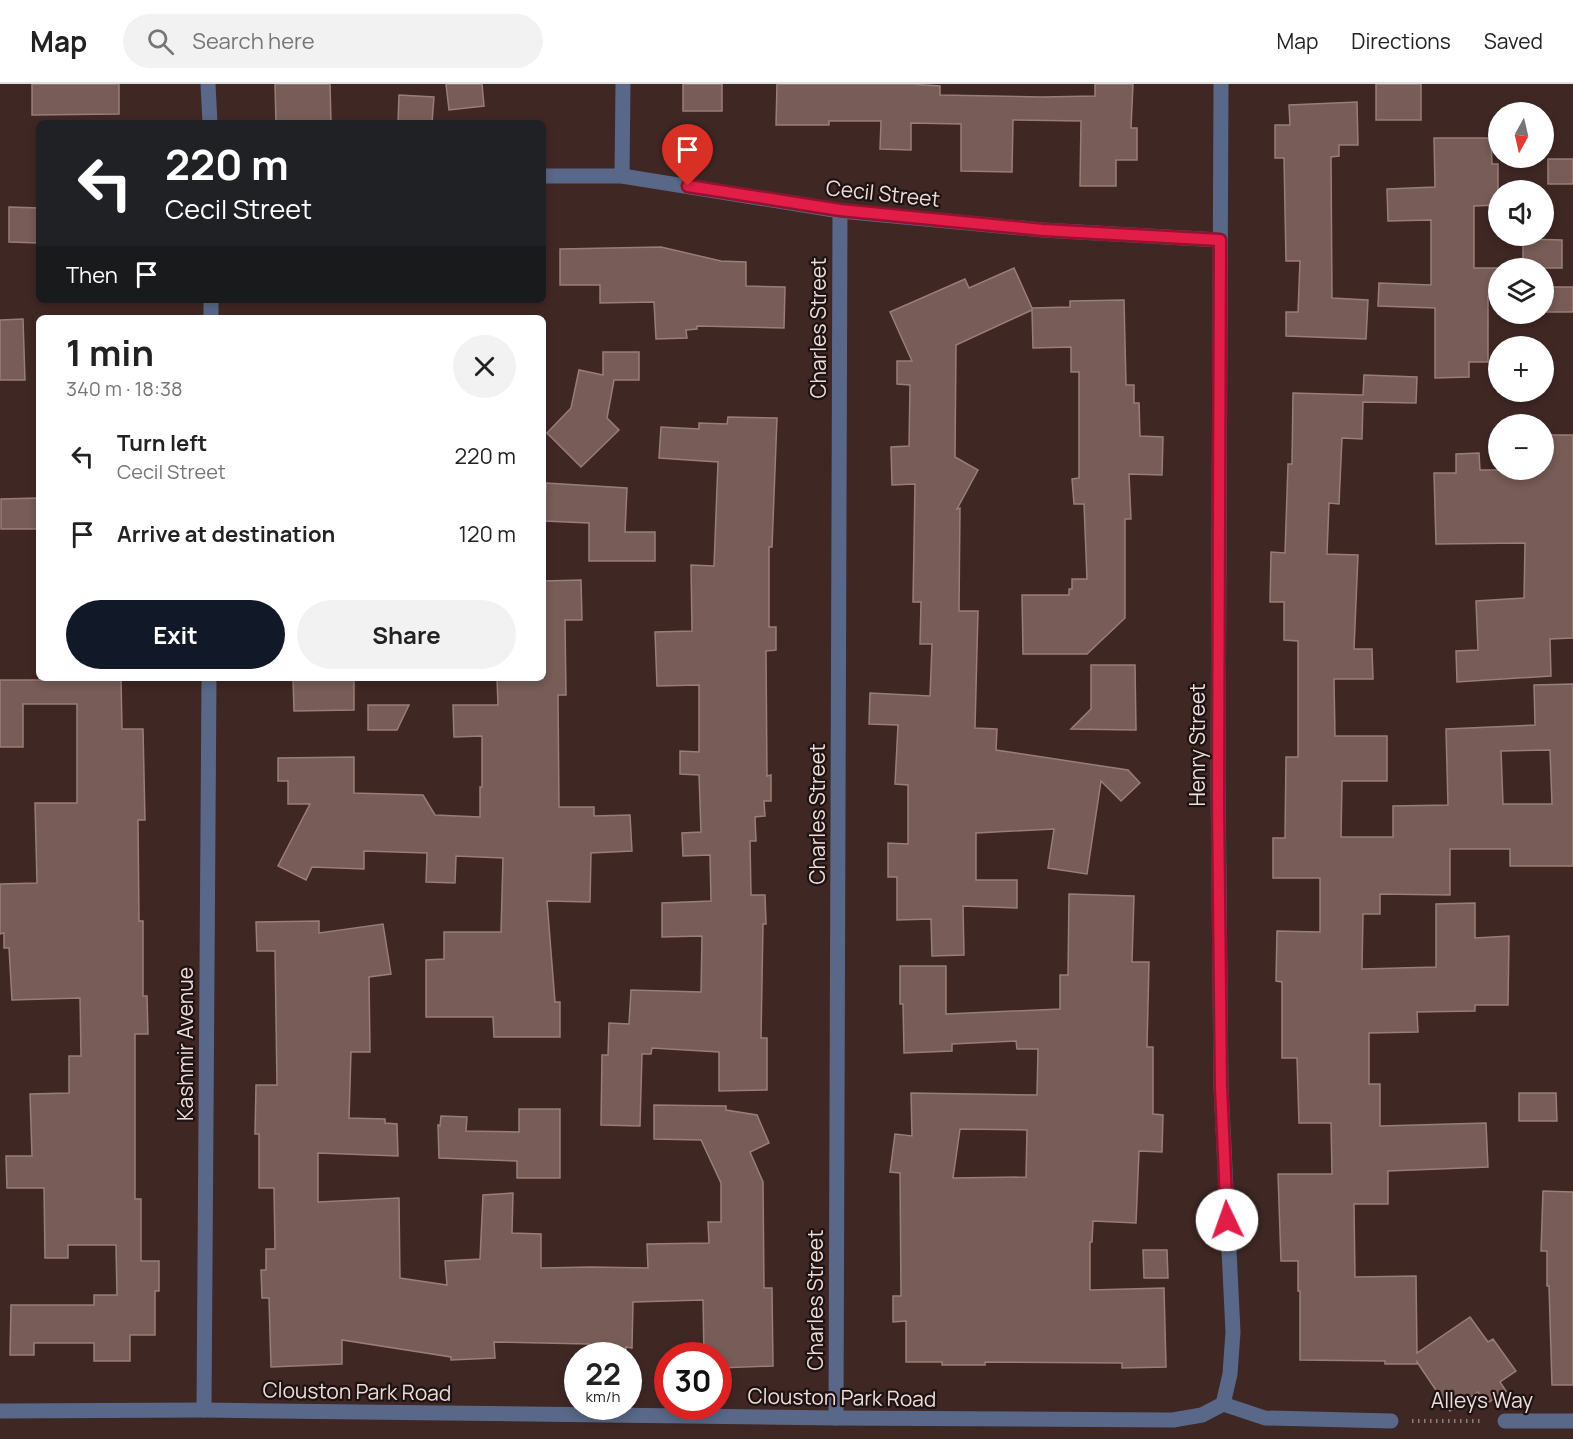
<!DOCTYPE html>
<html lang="en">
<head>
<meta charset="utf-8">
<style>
  body { margin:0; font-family:Manrope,sans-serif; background:#f2f2f2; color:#222; height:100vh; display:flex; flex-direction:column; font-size:22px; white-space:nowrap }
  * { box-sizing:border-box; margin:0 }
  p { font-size:20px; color:#767676 }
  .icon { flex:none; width:33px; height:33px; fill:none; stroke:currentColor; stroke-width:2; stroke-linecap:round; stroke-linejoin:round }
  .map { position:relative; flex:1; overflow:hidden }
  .panel { position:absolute; left:36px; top:231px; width:510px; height:366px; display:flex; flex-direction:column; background:#fff; border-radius:9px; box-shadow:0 3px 9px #0003 }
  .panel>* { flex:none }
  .hud { position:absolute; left:36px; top:36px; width:510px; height:183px; border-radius:9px; box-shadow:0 3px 9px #0003; background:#202124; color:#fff; overflow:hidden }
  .needle { width:39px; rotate:188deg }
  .controls { position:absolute; left:1488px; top:18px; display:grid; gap:12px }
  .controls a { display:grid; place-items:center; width:66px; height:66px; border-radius:50%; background:#fff; box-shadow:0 3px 9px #0003; font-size:30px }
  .speed { position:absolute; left:564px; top:1258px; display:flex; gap:12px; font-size:30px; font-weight:700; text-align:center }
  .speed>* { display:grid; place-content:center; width:78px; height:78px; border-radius:50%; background:#fff; box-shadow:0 3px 9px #0003; line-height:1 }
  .speed small { font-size:15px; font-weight:400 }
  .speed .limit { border:9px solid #d22; background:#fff; color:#111 }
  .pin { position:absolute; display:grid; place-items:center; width:51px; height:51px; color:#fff; margin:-62px -26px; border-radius:50% 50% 50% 0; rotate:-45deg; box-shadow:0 0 6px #0007 }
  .pin .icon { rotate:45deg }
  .me { position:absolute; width:66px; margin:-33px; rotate:357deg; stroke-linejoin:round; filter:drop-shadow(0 0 4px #0008) }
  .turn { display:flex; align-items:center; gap:21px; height:126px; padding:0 30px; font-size:27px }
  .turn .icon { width:78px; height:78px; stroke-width:2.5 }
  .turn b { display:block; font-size:42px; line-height:51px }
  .then { display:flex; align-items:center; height:57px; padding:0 30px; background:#0003; gap:12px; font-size:22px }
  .round { display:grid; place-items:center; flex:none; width:63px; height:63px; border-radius:32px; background:#f2f2f2 }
  .summary { display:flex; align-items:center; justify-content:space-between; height:102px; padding:0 30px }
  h1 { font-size:36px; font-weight:700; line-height:45px }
  .button { display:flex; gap:12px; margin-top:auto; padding:12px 30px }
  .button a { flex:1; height:69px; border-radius:36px; background:#111827; color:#fff; font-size:24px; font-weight:700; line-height:69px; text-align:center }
  .button a+a { background:#f2f2f2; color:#222 }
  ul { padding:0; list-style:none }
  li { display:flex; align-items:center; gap:18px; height:78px; padding:0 30px }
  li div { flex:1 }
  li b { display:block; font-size:22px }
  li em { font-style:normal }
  header { display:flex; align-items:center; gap:36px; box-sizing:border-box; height:84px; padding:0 30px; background:#fff; border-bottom:2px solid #e0e0e0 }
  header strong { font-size:28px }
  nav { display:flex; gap:33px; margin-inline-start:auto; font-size:21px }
  .search { width:420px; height:54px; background:#f2f2f2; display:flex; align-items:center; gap:15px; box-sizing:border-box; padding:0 21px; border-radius:33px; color:#767676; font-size:22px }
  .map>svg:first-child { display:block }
</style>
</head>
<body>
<header>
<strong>Map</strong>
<div class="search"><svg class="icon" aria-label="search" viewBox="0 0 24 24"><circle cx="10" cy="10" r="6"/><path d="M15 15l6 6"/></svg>Search here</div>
<nav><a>Map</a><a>Directions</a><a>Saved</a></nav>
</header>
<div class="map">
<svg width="1573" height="1355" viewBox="0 0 1573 1355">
  <rect width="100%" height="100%" fill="#3f2724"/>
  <g fill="#775c57" stroke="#9a7d78" stroke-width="1.5" fill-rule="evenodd">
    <polygon points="32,0 119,0 119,30 32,31"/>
    <polygon points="275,0 330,0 331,39 276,39"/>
    <polygon points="446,0 482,0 484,22 449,26"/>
    <rect x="683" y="0" width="39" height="27"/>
    <polygon points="777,0 912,0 940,2 940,11 1042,13 1095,12 1095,0 1133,0 1131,44 1137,44 1137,76 1116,76 1116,102 1080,102 1081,37 1013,36 1012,88 961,87 961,40 911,39 911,66 880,65 881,37 829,37 829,41 776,41"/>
    <rect x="1376" y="0" width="45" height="36"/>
    <polygon points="399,11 434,13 432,39 398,39"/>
    <polygon points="1357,18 1358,61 1339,61 1339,72 1331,73 1332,214 1368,216 1366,255 1286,252 1286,228 1298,228 1300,177 1286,177 1284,74 1275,74 1275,41 1290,41 1289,21"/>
    <polygon points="1434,54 1491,54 1492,80 1498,80 1498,121 1474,122 1474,184 1498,184 1498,213 1488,213 1488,278 1469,278 1469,293 1435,294 1435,224 1378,222 1379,199 1431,201 1431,136 1388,137 1387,105 1435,103"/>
    <rect x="1548" y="75" width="25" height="25"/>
    <polygon points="9,123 39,124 39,159 9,158"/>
    <polygon points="1523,155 1562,156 1562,184 1523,184"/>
    <polygon points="661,163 721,177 746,178 746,202 785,203 784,244 697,242 697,245 686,246 687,254 656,255 654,218 600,219 600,201 560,201 560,165"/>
    <polygon points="1014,184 1032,224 1070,223 1070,217 1124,216 1126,301 1134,301 1134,319 1139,319 1140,352 1163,353 1162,391 1129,390 1131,435 1125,435 1125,534 1087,570 1023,570 1022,511 1069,511 1069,505 1072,505 1072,495 1087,495 1084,420 1074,420 1072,395 1079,394 1079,288 1071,288 1071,263 1033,264 1032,226 956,261 955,373 978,386 957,425 960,424 959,527 978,527 975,644 997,645 996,666 1128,686 1140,699 1121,717 1101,697 1087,790 1048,784 1054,745 976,749 976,796 1017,796 1017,824 963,822 964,871 932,872 931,835 897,836 897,793 888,793 888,759 908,760 908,701 895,700 898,641 869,640 870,609 930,612 932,560 920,560 921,518 913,518 915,400 892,401 891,363 909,362 910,301 897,300 897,277 912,277 890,228 965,195 969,204"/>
    <rect x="1544" y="203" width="29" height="25"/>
    <polygon points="23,235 25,296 0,296 0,236"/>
    <polygon points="603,268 639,268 639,296 614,296 607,334 619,346 581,383 547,349 571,324 579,286 603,291"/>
    <path d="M1364 291 1417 293 1416 319 1363 318 1362 355 1342 354 1339 420 1329 419 1327 470 1358 471 1354 565H1372L1373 595H1334L1335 652H1387V697H1342L1341 753H1393V722L1448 721 1446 645 1535 641 1534 601 1573 600V782H1510V765H1450V811L1380 810V830H1363L1362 885 1436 883V820L1475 819V854L1509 852 1508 921H1475V927L1417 928 1418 948 1369 949V1000H1380V1042L1486 1039 1488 1083 1388 1087V1120H1354L1355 1193 1416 1192 1417 1269 1470 1233 1488 1258 1493 1255 1516 1287 1500 1298 1506 1307 1486 1320 1478 1308 1450 1327 1417 1278V1280H1385V1277L1300 1276V1207H1298V1177H1281L1278 1090H1332L1331 1039H1299L1297 974H1282V898L1276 897 1277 847 1320 848V794H1273V754H1285L1286 673H1298V557L1284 556V518H1270L1271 468 1285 469 1288 380H1292L1293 309 1363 311ZM1550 666 1552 720H1503L1501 667Z"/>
    <polygon points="728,333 777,334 772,463 769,463 769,543 776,543 776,566 766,567 767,692 771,691 771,717 764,717 765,732 755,733 756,757 750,757 751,811 765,811 766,840 763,840 761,954 767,954 767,1006 719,1007 719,968 652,964 651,970 642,970 640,1042 601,1041 602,971 608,971 609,939 629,940 631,906 701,908 702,852 662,853 662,819 711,817 710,771 683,772 682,749 701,748 699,691 680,690 680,667 699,668 699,601 657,602 655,548 692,547 691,481 714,482 718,378 659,374 661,343 699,345 699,339 727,340"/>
    <polygon points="1544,351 1573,351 1573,554 1550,555 1551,592 1457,598 1456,567 1478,566 1476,517 1524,514 1525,459 1436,460 1434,389 1456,389 1456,370 1479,369 1480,386 1544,386"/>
    <polygon points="546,399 627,404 625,448 655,448 655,477 589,477 589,439 544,437"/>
    <polygon points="37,414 37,445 1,445 1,415"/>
    <polygon points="581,496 582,536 565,536 566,611 558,611 559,723 594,723 594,732 630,731 632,767 591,769 590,818 547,817 555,918 560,918 560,953 494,953 493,933 426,933 426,876 444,875 444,848 501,848 503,774 456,772 455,799 426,798 427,769 364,767 364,785 312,783 306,796 278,782 310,720 288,720 288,697 278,697 278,674 354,673 354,709 423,711 435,731 480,733 480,703 482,703 482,652 454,653 453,621 498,621 497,594 543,594 543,497"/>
    <polygon points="1091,581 1135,581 1136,646 1071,645 1091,625"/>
    <polygon points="69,594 121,594 122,645 143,645 145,736 138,736 139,837 143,837 143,912 147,912 148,950 135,950 135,1115 141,1115 141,1177 159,1177 159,1207 155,1207 155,1251 130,1251 130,1277 94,1277 94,1259 34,1259 34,1271 10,1271 11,1221 94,1221 94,1211 117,1211 116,1161 68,1161 68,1174 45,1174 44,1104 7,1104 6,1072 32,1072 30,1010 69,1009 69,972 81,972 80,914 12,916 9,864 4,864 4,849 0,850 0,800 37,799 35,719 77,719 77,620 23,620 23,663 0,663 0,596 69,596"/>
    <polygon points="293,594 354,594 354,626 294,627"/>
    <polygon points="368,621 409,621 397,646 368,646"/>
    <path d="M1069 810 1134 812 1132 878H1149L1147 963H1153V1030L1163 1031 1162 1068 1139 1067 1136 1139 1093 1137 1092 1158H1090V1206L1164 1204 1166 1283 1122 1284V1279L985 1278V1281H942V1278H906V1237L893 1238V1212H901L900 1089 890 1088 895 1050 912 1052 911 1009 1037 1011 1038 965H1017L1016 957 952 960V967L904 969 903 920H900V882H946V930L1060 925V891H1068ZM960 1045 1027 1046 1026 1093 953 1094Z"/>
    <polygon points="319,837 319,849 383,840 391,890 369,893 370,968 351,968 349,1034 385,1035 385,1039 397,1040 398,1072 318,1069 318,1118 399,1114 400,1194 447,1201 445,1177 480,1175 483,1111 513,1109 512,1149 541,1150 541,1184 591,1183 648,1184 647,1160 709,1159 708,1138 721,1138 721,1099 701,1056 654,1055 654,1021 726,1022 726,1026 757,1031 769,1059 750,1068 763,1098 764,1204 772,1204 773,1282 718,1284 718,1272 704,1272 703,1216 633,1218 632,1264 626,1263 626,1272 598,1272 598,1263 589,1263 589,1260 494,1258 495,1274 451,1276 451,1273 342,1256 342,1280 271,1283 269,1214 262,1214 261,1186 266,1186 266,1165 275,1165 274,1104 259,1104 259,1050 255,1050 256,1001 277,1001 275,867 257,867 256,838"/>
    <polygon points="1519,1009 1556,1009 1557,1037 1519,1037"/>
    <polygon points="519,1025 560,1025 560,1094 517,1094 517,1077 439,1074 438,1041 440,1042 441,1032 467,1033 466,1047 519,1048"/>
    <polygon points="1543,1107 1573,1108 1573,1301 1552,1301 1549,1202 1547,1202 1547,1167 1541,1167"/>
    <polygon points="1143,1166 1167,1166 1168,1194 1144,1194"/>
  </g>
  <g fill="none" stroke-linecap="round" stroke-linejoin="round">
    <polyline stroke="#907c79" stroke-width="4" stroke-dasharray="1.5 4.5" stroke-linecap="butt" points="1412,1337 1483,1337"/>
    <g stroke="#596888" stroke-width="15">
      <polyline points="208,0 210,39"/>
      <polyline points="1221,0 1218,693 1221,1003 1233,1248 1230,1290 1223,1320"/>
      <polyline points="543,92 622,92 840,127 1043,146 1220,156"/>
      <polyline points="622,92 623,0"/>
      <polyline points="211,234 211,216"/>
      <polyline points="204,1326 209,594"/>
      <polyline points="0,1327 204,1326 836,1334 1173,1336 1202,1331 1223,1320 1265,1334 1391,1337"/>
      <polyline points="836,1334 840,127"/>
      <polyline points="1505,1337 1573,1337"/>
    </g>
  </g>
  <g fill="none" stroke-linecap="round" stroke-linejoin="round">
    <g stroke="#92132f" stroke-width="15">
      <polyline id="route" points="688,102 840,126 1043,146 1220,156 1218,717 1221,1003 1227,1136"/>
    </g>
    <use href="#route" stroke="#e11d48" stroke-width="10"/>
  </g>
  <g text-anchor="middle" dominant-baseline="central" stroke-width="4.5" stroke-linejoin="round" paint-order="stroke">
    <g font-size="21" fill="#edddda" stroke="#1e1312">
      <text transform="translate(883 109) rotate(6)">Cecil Street</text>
      <text transform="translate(818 244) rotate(-90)">Charles Street</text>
      <text transform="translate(1197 661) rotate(-90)">Henry Street</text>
      <text transform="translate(817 730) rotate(-90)">Charles Street</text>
      <text transform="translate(185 960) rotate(-90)">Kashmir Avenue</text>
      <text transform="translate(815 1216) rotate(-90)">Charles Street</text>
      <text transform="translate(357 1307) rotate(1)">Clouston Park Road</text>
      <text transform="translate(842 1313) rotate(1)">Clouston Park Road</text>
      <text x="1482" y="1316">Alleys Way</text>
    </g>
  </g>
</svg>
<div class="controls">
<a><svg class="needle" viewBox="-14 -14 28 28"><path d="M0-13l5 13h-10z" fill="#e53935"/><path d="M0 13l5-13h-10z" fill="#767676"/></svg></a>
<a><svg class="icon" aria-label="sound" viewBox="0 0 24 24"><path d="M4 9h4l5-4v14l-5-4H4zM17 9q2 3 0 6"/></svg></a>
<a><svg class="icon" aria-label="layers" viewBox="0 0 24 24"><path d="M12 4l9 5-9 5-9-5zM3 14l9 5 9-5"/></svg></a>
<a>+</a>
<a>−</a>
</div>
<div class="speed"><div>22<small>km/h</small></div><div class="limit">30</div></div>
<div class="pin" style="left:688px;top:102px;background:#d93025"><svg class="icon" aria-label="arrive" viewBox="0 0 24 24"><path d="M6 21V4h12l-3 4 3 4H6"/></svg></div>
<svg class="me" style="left:1227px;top:1136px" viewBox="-20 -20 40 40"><circle r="19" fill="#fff"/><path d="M0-13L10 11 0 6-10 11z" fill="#e11d48"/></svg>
<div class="hud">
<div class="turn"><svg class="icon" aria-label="left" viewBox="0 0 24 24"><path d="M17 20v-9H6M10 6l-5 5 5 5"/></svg><div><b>220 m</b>Cecil Street</div></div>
<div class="then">Then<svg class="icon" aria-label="arrive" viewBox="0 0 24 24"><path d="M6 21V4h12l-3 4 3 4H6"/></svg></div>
</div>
<section class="panel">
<div class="summary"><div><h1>1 min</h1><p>340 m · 18:38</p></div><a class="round"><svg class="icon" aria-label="close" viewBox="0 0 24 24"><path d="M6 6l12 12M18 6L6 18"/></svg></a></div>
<ul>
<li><svg class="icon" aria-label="left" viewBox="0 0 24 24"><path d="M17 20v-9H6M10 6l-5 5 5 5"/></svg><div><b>Turn left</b><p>Cecil Street</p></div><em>220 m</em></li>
<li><svg class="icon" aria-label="arrive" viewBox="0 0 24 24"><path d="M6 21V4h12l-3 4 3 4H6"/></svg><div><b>Arrive at destination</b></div><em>120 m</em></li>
</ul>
<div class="button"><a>Exit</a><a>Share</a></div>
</section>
</div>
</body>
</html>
